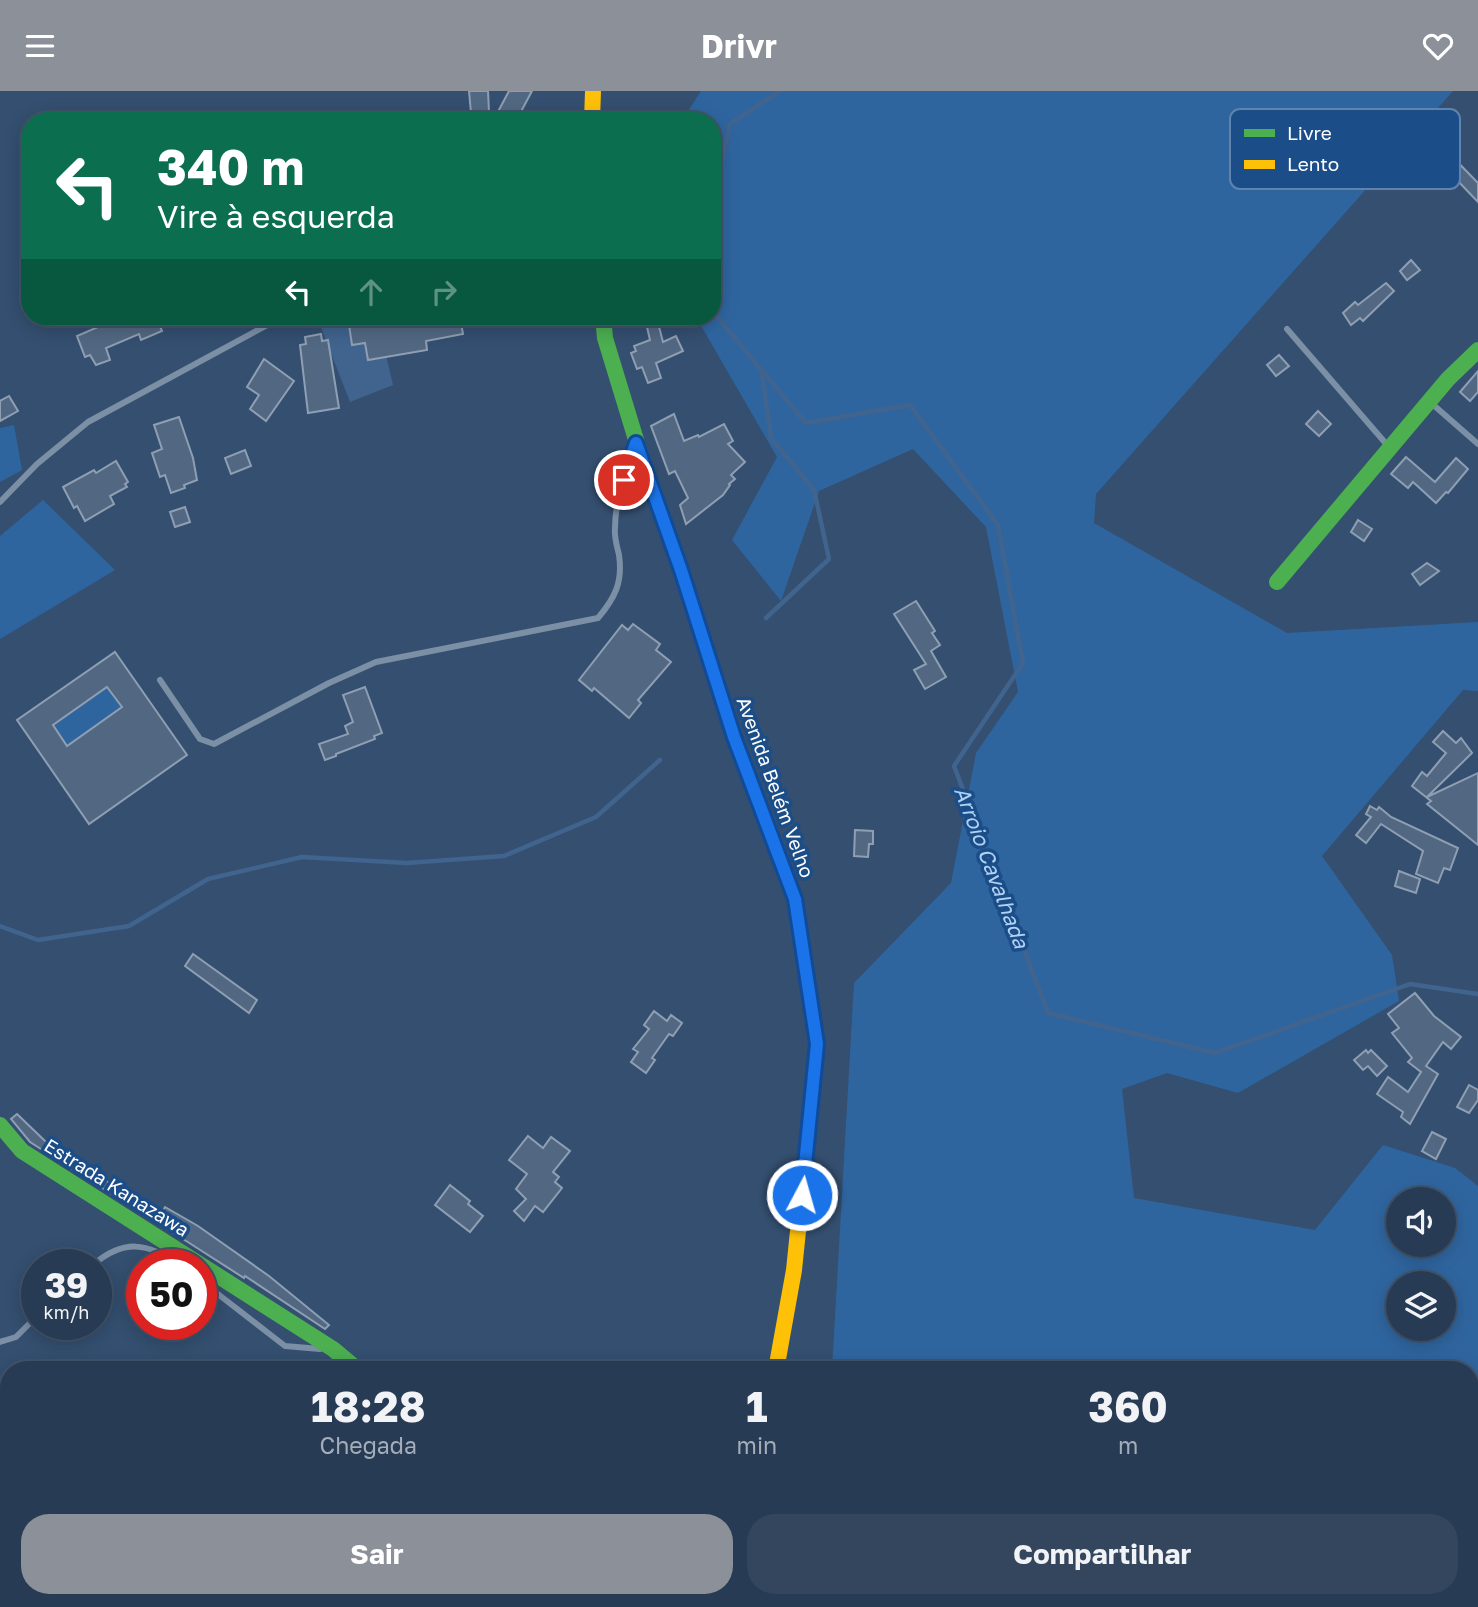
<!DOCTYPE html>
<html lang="pt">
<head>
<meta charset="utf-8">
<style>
  body { margin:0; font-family:"Golos Text",sans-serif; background:#33465e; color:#f1f3f6; height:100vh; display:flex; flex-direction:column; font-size:26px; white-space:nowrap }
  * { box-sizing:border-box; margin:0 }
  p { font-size:23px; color:#a4adb8 }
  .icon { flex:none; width:38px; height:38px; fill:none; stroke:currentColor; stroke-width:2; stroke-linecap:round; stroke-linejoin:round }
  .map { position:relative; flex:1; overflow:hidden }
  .sheet { position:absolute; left:0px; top:1270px; width:1479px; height:247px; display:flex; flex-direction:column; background:#273b54; border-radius:28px 28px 0 0; box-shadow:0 4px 18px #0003,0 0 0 2px #43556b }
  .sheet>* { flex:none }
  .guide { position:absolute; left:21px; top:21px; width:700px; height:214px; border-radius:28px; box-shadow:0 4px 18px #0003,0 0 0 2px #43556b; background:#0b6e4f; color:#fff; overflow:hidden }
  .fabs { position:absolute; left:1386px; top:1096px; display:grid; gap:14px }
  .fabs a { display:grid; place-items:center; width:70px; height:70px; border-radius:50%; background:#273b54; box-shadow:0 4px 18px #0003,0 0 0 2px #43556b; font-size:35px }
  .speed { position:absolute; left:21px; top:1158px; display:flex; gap:14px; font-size:35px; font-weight:700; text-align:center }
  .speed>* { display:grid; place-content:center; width:91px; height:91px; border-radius:50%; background:#273b54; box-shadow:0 4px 18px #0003,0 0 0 2px #43556b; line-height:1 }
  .speed small { font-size:18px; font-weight:400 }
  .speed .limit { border:10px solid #d22; background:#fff; color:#111 }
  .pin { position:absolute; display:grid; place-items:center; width:60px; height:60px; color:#fff; margin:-30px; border:4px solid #fff; border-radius:50%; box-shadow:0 2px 7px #0007 }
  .me { position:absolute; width:77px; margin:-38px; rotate:6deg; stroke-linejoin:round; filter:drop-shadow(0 0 5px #0008) }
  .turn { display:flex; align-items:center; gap:24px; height:147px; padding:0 21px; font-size:32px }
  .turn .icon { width:91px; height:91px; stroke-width:2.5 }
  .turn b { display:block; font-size:49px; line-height:60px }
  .lanes { display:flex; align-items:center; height:66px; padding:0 21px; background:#0003; justify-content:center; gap:35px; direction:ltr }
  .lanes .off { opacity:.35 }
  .eta { display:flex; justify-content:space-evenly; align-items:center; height:119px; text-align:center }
  .eta b { font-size:42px; font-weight:700; line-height:49px }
  .button { display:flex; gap:14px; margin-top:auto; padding:14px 21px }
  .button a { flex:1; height:80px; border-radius:28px; background:#8c9099; color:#fff; font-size:28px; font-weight:700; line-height:80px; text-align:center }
  .button a+a { background:#33465e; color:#f1f3f6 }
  header { display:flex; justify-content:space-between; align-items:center; height:91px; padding:0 21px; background:#8c9099; color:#fff; font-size:32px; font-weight:700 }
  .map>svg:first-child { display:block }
</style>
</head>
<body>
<header><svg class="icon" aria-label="menu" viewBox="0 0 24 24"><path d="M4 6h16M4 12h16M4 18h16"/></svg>Drivr<svg class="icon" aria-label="heart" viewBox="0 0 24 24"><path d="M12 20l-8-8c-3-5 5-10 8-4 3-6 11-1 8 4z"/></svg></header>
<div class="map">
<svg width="1478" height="1516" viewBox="0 0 1478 1516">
  <rect width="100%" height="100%" fill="#344f70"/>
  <g fill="#2f659f" fill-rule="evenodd">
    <path d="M701 0H1453L1096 403 1094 432 1287 542 1478 531V600L1463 599 1322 765 1392 864 1399 910 1238 1002 1167 982 1122 998 1134 1107 1315 1139 1383 1054 1455 1077 1478 1095V1323L1470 1332V1279H832L854 892 951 792 976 662 1018 601 986 436 913 358 819 400 781 510 732 449 777 366 696 226H712V30H687L688 20ZM1398 1108H1444V1153H1398ZM1398 1192H1444V1237H1398Z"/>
    <polygon points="14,334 22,379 0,391 0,337"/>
    <polygon points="43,409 115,479 0,548 0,445"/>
    <polygon points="107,596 122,616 67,655 53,634"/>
    <polygon points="994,1509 1161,1509 1160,1516 997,1516"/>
  </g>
  <polygon fill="#40648e" points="317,226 377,226 393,294 350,311"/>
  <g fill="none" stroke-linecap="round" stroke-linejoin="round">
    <g stroke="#40648e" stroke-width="4.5">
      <polyline points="712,116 730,33 780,0"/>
      <polyline points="712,220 806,332 910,314 998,434 1023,572 954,675 1048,922 1215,962 1410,893 1478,903"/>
      <polyline points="762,282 771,347 814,399 829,468 766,527"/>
      <polyline points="0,835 38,849 129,835 208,788 302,766 407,772 504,765 596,726 660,669"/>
    </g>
  </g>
  <g fill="#526882" stroke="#8f9fb3" stroke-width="2" fill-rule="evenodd">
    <polygon points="469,0 488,0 489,21 471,22"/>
    <polygon points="509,0 532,0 516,30 493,30"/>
    <polygon points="1442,55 1478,92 1478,111 1433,64"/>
    <polygon points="1411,169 1420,179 1407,189 1400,180"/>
    <polygon points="1386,192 1394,200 1363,230 1360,227 1351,234 1343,222 1355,211 1358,214"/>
    <polygon points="121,226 156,226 162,240 141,249 139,243 106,257 110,269 96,274 90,264 85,266 77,245"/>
    <polygon points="383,226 383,228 422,226 424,235 448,232 447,226 460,226 463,243 426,250 427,259 368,269 365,252 352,254 348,227"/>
    <polygon points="658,232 663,251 676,245 683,260 656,272 661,287 648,292 642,276 637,278 631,262 636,260 634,255 650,249 647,236"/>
    <polygon points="321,243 322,250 328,249 339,317 308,322 300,254 306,253 305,246"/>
    <polygon points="1279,264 1289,275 1276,285 1267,274"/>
    <polygon points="264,268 294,290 266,330 250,318 259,304 247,296"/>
    <polygon points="1478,280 1478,301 1470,310 1460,301"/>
    <polygon points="9,305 18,320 0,330 0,310"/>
    <polygon points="1318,320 1331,333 1319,345 1306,333"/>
    <polygon points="674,323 684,350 698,344 699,346 724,333 733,350 728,353 745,371 731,384 735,388 729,393 730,394 723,404 686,433 680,414 688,407 675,380 669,383 651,335"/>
    <polygon points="179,326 193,367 197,389 184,394 185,397 171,402 165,384 160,386 152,362 162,358 154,334"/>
    <polygon points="245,359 251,375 231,383 225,367"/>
    <polygon points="1406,366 1435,391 1456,367 1468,378 1448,402 1446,401 1436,412 1413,391 1408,397 1391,383"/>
    <polygon points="116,370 128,391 125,393 127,396 110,405 114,413 85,430 77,415 74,417 63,396 94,379 96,382"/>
    <polygon points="185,416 190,431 175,436 170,421"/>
    <polygon points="1358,429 1372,438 1364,450 1351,441"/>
    <polygon points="1427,472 1439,480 1420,494 1412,483"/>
    <polygon points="916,510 935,540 932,542 940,554 931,560 946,586 925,598 914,579 926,573 894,523"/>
    <polygon points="633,533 660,553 656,559 671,571 638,609 641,612 629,627 594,597 592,600 579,589 622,534 628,539"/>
    <path d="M115 561 187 664 89 733 17 629ZM107 596 122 616 67 655 53 634Z"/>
    <polygon points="365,596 382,642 374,645 375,648 336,663 336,665 325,669 319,653 348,643 345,635 353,631 343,604"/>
    <polygon points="1443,640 1456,652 1461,647 1472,662 1427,706 1478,682 1478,754 1427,713 1431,710 1412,695 1422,681 1427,685 1446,662 1433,651"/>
    <polygon points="1370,715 1377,719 1379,716 1391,726 1458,757 1450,779 1444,777 1438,792 1416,783 1423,760 1381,733 1366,752 1356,744 1371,726 1366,723"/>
    <polygon points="855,739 873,740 873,753 869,753 868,766 854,765"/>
    <polygon points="1399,780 1420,788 1416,802 1395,795"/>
    <polygon points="193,863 257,909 249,922 185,875"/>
    <polygon points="1415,902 1434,925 1461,946 1451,958 1443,951 1426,975 1438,983 1410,1033 1401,1026 1403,1021 1377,1003 1388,986 1408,1001 1421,981 1408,971 1412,967 1392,942 1399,937 1388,923"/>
    <polygon points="654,920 667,930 671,924 682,932 673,945 669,943 652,967 655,969 646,982 631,971 638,961 633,958 649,938 644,934"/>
    <polygon points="1366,959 1368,962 1371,959 1387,975 1377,985 1368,975 1363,979 1354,969"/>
    <polygon points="1469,994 1478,999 1478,1009 1469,1022 1457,1016"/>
    <polygon points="17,1023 45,1050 93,1080 91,1082 121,1098 118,1107 30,1051 11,1028"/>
    <polygon points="1432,1041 1446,1048 1436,1068 1422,1060"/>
    <polygon points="528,1045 543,1057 551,1046 570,1060 553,1081 559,1086 555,1091 562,1097 543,1121 535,1115 524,1130 514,1120 526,1108 516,1098 527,1083 509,1069"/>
    <polygon points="450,1094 470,1110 468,1113 483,1125 470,1141 435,1114"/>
    <polygon points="165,1116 198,1135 269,1185 329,1234 325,1238 245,1185 244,1187 169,1139 157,1130"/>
  </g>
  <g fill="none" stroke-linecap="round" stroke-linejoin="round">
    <g stroke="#7b8fa5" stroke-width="6">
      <polyline points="1287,238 1388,355"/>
      <polyline points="1430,311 1478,353"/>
      <polyline points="0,411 37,373 88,331 282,226"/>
      <path d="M160 589 200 648 214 653 329 592 376 571 598 527C615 507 623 491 619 464 617 455 614 446 615 437 615 410 625 383 634 358"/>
      <path d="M93 1174C123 1148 148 1151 179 1174"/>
      <polyline points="201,1190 285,1255 320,1258"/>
      <polyline points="0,1251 16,1246 37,1225"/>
    </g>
    <g stroke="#7b8fa5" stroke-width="12">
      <polyline points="167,1508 175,1516"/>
      <polyline points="623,1508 632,1516"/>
      <polyline points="483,1516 491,1508"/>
    </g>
    <g stroke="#4caf50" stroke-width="16">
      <polyline points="603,226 605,247 637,352 681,479 734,646 795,808 817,953 810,1023"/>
      <polyline points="1277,491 1448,288 1478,259"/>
      <polyline points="0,1034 22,1060 333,1258 358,1279"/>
      <polyline points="804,1508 807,1516"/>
    </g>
    <g stroke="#ffc107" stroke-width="16">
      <polyline points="592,30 593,0"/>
      <polyline points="776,1279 794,1179 810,1023"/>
    </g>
  </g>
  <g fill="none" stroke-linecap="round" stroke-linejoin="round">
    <g stroke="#114b97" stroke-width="18">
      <polyline id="route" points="624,389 636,352 681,479 734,646 795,808 817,953 802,1104"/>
    </g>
    <use href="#route" stroke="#1a73e8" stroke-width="12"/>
  </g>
  <g text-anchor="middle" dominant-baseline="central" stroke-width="7" stroke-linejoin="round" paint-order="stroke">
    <g font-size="19" fill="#fff" stroke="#1b4e88">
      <text transform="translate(776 696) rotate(70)">Avenida Belém Velho</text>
      <text transform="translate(117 1096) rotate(32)">Estrada Kanazawa</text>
    </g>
    <g font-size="21" font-style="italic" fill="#b0d1f4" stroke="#1b4e88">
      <text transform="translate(992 776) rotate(69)">Arroio Cavalhada</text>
    </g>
  </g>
  <rect x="1230" y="18" width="230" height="80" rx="10" fill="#1b4e88" stroke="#5f83ac" stroke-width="2"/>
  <rect x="1244" y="38" width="31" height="8" fill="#4caf50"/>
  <rect x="1244" y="69" width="31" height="9" fill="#ffc107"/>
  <g font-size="19" fill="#fff">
    <text x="1287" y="49">Livre</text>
    <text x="1287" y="80">Lento</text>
  </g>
</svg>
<div class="fabs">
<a><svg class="icon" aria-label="sound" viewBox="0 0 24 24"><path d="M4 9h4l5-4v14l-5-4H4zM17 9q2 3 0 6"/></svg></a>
<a><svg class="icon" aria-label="layers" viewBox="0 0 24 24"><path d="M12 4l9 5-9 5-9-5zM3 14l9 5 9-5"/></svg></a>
</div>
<div class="speed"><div>39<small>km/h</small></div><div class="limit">50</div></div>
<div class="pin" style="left:624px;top:389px;background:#d93025"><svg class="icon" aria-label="arrive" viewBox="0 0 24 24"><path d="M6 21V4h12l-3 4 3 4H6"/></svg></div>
<svg class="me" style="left:802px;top:1104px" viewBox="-20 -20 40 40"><circle r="17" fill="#1a73e8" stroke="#fff" stroke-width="3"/><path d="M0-11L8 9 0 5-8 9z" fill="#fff"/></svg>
<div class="guide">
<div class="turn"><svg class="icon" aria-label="left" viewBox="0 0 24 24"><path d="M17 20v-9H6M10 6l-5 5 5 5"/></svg><div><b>340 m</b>Vire à esquerda</div></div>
<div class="lanes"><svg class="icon" aria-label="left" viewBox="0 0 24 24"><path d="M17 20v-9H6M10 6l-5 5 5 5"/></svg><svg class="icon off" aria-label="ahead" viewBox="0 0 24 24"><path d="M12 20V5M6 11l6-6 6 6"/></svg><svg class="icon off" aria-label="right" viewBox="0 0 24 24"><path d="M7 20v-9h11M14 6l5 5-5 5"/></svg></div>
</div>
<section class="sheet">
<div class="eta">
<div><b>18:28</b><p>Chegada</p></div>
<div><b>1</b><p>min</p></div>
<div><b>360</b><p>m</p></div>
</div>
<div class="button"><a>Sair</a><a>Compartilhar</a></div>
</section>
</div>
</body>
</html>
